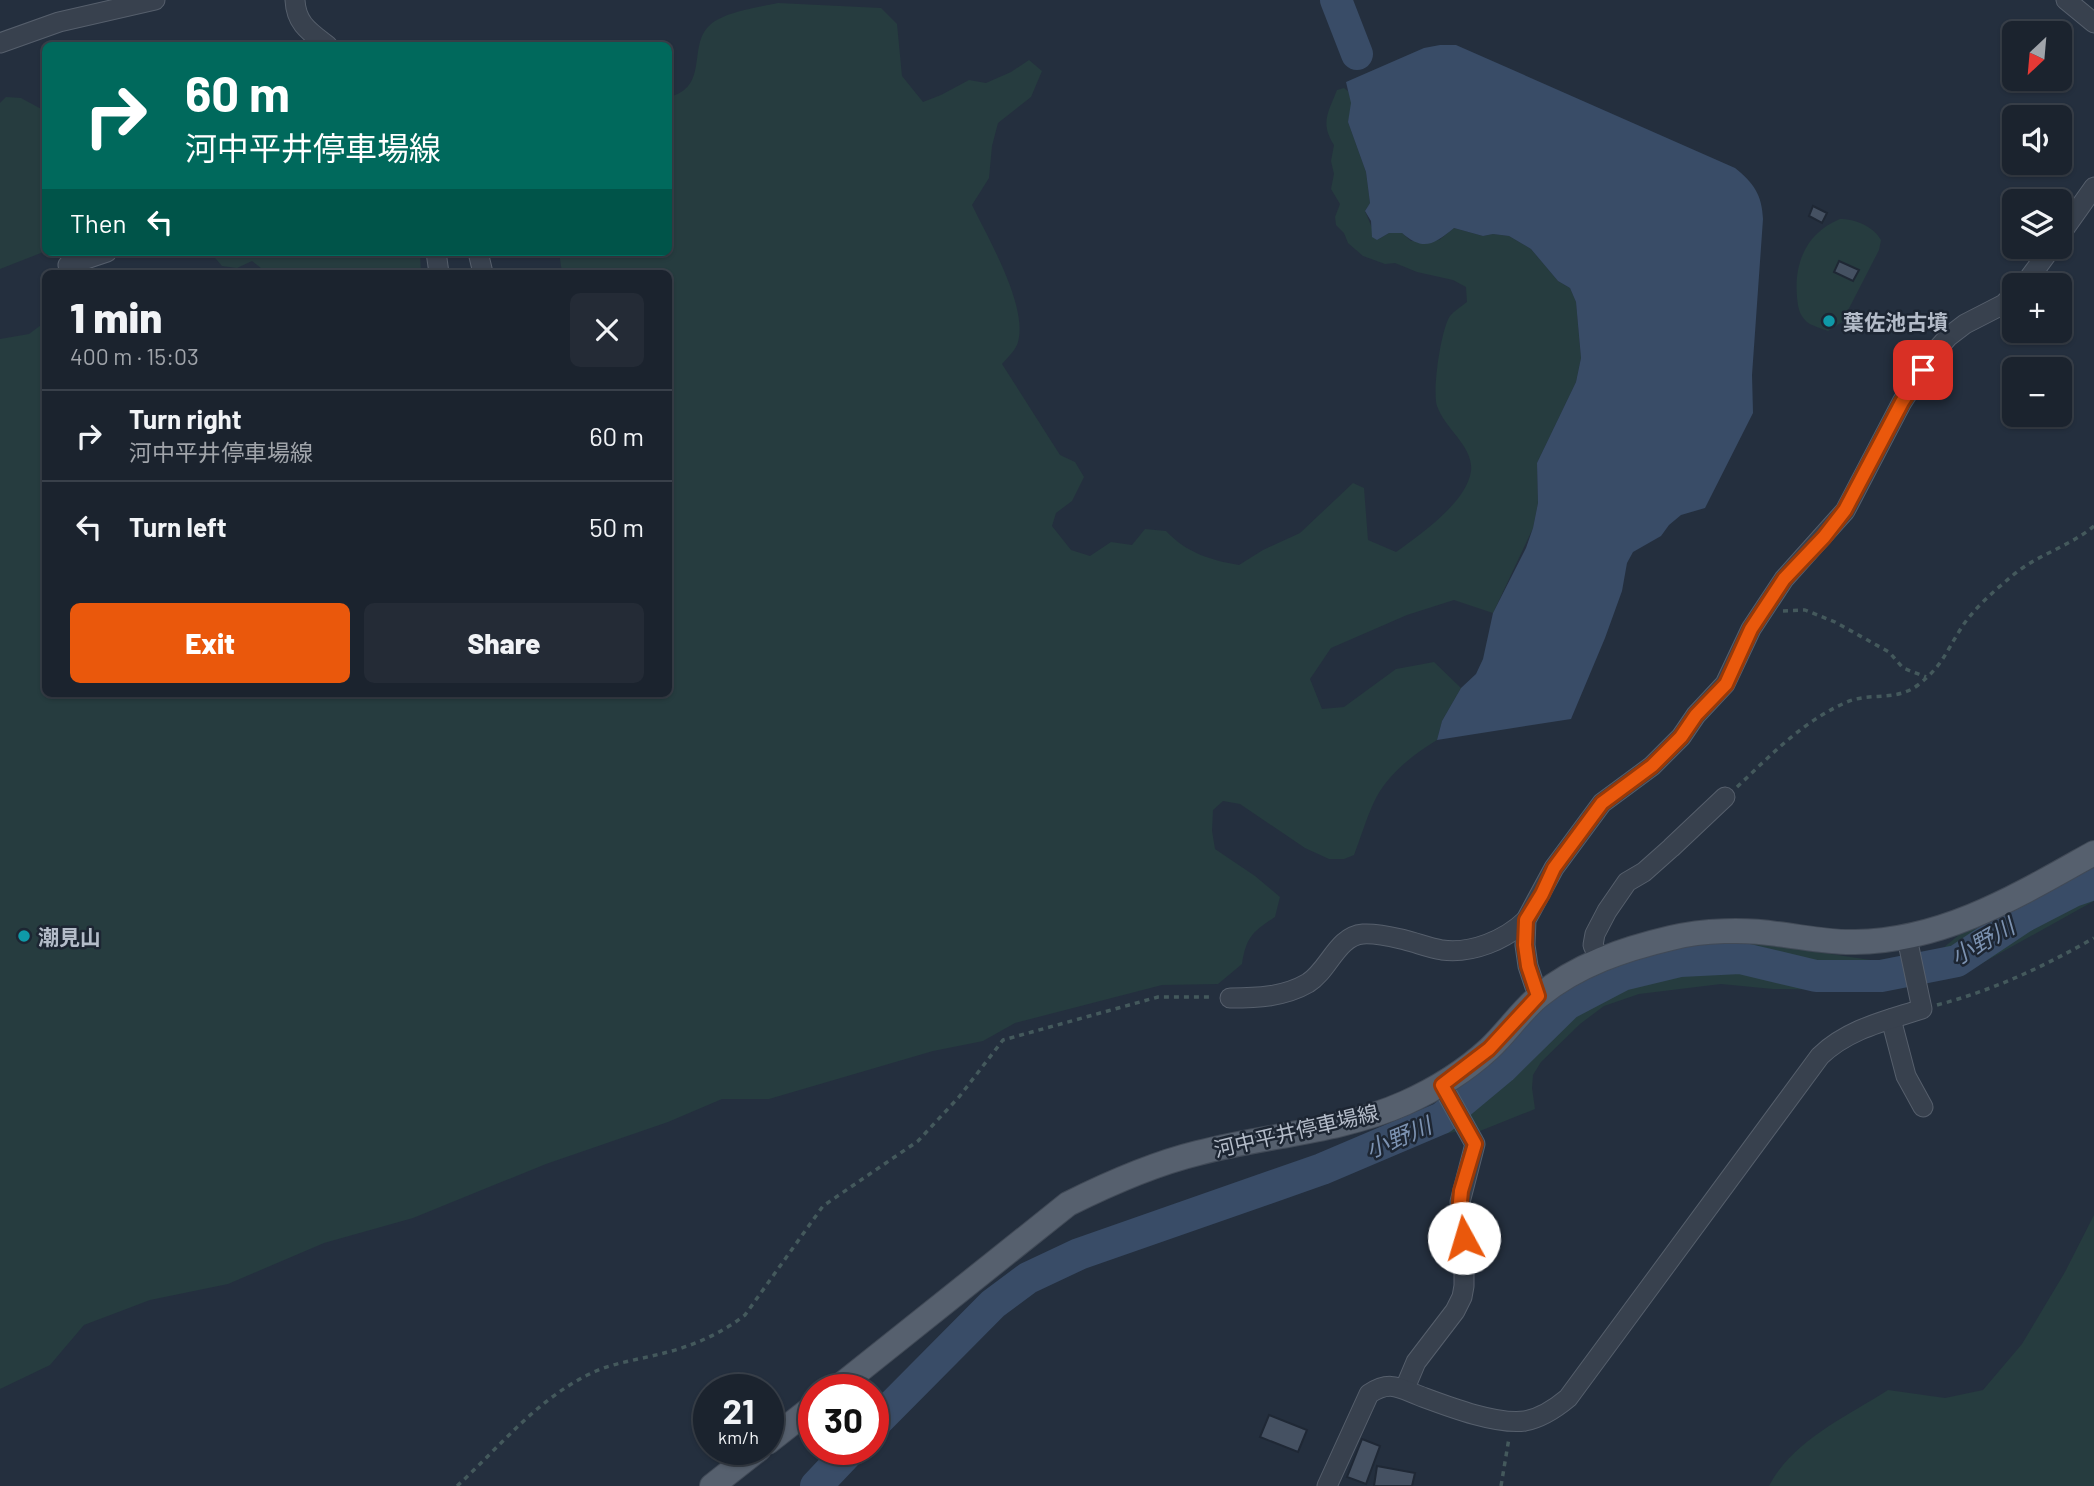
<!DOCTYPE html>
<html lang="en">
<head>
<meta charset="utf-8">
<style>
  body { margin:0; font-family:Barlow,"Noto Sans JP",sans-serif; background:#242b36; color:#f1f3f6; height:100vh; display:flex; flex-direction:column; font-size:26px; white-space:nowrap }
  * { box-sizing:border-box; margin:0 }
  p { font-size:23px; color:#a0a4aa }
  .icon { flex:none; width:38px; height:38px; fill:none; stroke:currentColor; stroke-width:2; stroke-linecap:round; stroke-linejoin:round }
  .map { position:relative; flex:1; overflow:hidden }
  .drawer { position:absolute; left:42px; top:270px; width:630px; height:427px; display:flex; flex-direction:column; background:#1b232e; border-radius:10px; box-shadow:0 2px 5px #0004,0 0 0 2px #39404a }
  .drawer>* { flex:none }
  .hud { position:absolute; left:42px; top:42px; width:630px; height:214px; border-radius:10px; box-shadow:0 2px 5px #0004,0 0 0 2px #39404a; background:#00695c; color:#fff; overflow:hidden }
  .needle { width:46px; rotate:206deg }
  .tools { position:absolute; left:2002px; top:21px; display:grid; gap:14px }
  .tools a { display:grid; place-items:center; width:70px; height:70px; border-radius:10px; background:#1b232e; box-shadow:0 2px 5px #0004,0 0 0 2px #39404a; font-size:35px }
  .speed { position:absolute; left:693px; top:1374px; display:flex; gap:14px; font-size:35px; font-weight:700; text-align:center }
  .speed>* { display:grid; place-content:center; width:91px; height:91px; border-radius:50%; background:#1b232e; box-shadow:0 2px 5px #0004,0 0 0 2px #39404a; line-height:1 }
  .speed small { font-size:18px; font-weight:400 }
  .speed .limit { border:10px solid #d22; background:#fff; color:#111 }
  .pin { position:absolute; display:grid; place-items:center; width:60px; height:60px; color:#fff; margin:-30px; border-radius:14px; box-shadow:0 4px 10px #0006 }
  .me { position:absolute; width:77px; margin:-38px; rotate:354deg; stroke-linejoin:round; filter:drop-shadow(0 0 5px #0008) }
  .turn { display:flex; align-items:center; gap:24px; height:147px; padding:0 28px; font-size:32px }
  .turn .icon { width:91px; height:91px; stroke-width:2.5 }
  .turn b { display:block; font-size:49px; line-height:60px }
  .then { display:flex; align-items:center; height:66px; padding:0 28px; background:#0003; gap:14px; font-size:26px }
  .round { display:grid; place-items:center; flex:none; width:74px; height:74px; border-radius:10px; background:#242b36 }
  .summary { display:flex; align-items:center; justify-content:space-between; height:119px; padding:0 28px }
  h1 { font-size:42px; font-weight:800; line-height:52px }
  .primary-button { display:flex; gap:14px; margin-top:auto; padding:14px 28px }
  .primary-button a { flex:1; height:80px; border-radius:10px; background:#ea580c; color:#fff; font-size:28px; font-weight:800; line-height:80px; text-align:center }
  .primary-button a+a { background:#242b36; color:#f1f3f6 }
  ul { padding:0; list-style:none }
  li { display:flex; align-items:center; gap:21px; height:91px; padding:0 28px; border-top:2px solid #39404a }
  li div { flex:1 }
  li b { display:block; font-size:26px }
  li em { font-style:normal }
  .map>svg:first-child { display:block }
</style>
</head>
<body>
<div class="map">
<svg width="2094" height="1486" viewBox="0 0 2094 1486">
  <rect width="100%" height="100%" fill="#242f3e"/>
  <g fill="#263c3f">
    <path d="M778 3 881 8 897 24 902 76 923 102 941 95 969 80 986 83 1011 72 1029 60 1042 71 1031 97 998 123 992 146 989 178 972 205C988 238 1028 306 1018 342 1016 350 1007 358 1002 364L1060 455 1075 462 1084 477 1072 501 1056 513 1052 526 1071 550 1090 556 1111 542 1132 545 1145 529 1166 531C1187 553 1210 560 1239 565L1263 550 1300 533 1353 483 1364 488 1368 540 1396 552C1420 535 1467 502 1471 471 1474 447 1445 429 1437 406 1432 391 1441 329 1450 316 1454 311 1462 306 1467 302L1466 287 1453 280 1417 272 1395 263 1385 264 1363 256 1348 243 1344 233 1336 225 1335 217 1340 204 1331 189 1334 174 1331 161 1334 145C1320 123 1328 113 1337 90L1344 88 1348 91 1352 103 1348 122 1366 172 1370 203 1365 211 1377 240 1389 233H1402L1411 241 1439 240 1454 228 1483 236 1493 234 1509 236 1531 249 1558 281 1570 288 1576 302 1581 358 1576 382 1537 463 1538 503 1533 528 1493 613 1454 600 1407 615 1331 648 1310 679 1322 709 1344 707 1396 669 1434 662 1461 688 1442 721 1437 740C1413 754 1386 776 1374 802 1366 819 1361 837 1354 855L1344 859H1329L1305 848 1240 804 1223 801 1213 810 1212 831 1215 849 1255 876 1280 897 1275 917C1253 931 1246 937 1242 964L1218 984 1162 985 1015 1023 983 1041 933 1051 769 1099H722L668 1122 546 1164 413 1218 324 1243 228 1284 150 1300 84 1325 50 1365 0 1389V339L29 334 45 322 46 693H668V273H562L559 252H668L669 97C710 87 687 45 710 25 724 12 760 7 778 3Z"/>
    <polygon points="6,97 21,98 45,111 46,251 0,269 0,103"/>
    <path d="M1840 219C1855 219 1873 226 1881 240L1879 250 1842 322 1828 331C1821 328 1812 326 1807 322 1799 315 1798 307 1797 297 1794 263 1806 233 1840 219Z"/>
    <polygon points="210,252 420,252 421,273 267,273 252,261 237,268 222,266"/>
    <polygon points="2094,871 2094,901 1959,976 1903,986 1860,990 1773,989 1721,984 1639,994 1604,1006 1580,1024 1541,1062 1533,1075 1532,1088 1535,1109 1480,1131 1462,1131 1379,1144 1463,1084 1525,1024 1557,1000 1588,979 1621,964 1656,954 1690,947 1729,944 1765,944 1877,961 1943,948 1959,935 2004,917"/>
    <path d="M2094 1215V1486H1769C1793 1440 1846 1417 1888 1390L1945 1398 1983 1390 2022 1344 2065 1272Z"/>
  </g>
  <path fill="#394c67" d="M1440 45H1456L1735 168C1754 183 1762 195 1763 219L1752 375 1753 413 1705 508 1681 515 1669 525 1661 536 1633 552 1627 563 1622 591 1605 638 1571 719 1437 740 1442 721 1461 688 1476 674 1483 659 1493 613 1526 548 1533 528 1538 503 1537 463 1576 382 1581 358 1576 302 1570 288 1558 281 1531 249 1509 236 1493 234 1483 236 1454 228C1434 244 1424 252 1402 233H1389L1377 240 1372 237 1371 221 1365 211 1370 203 1366 172 1348 122 1351 103 1346 82 1424 48Z"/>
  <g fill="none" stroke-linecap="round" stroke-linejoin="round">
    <g stroke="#394c67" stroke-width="32">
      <polyline points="1336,0 1357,54"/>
      <polyline points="873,1425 993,1304 1028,1278 1079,1254 1322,1169 1442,1118 1502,1068 1567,1004 1622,975 1680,961 1740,958 1816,976 1881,976 1957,961 2023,917 2073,891 2094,884"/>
      <polyline points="816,1486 851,1449"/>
    </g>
  </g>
  <g fill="#455162" stroke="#1f2835" stroke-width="2">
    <polygon points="1813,206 1827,213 1822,223 1809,216"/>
    <polygon points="1839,261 1859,270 1853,281 1834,272"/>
    <polygon points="1269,1415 1307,1430 1298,1452 1260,1437"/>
    <polygon points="1362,1439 1380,1446 1366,1484 1347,1477"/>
    <polygon points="1377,1466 1415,1473 1412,1486 1374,1486"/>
  </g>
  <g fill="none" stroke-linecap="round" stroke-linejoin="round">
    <g stroke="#565f6c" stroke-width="21">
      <g id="minor">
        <path d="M295 0C296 24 310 32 328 46"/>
        <polyline points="2066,0 2094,23"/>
        <polyline points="0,43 59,22 155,0"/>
        <polyline points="2060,235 2094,187"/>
        <polyline points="436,252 439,273"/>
        <polyline points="478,252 483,273"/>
        <polyline points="68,265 107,252"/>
        <polyline points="2024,285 2052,247"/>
        <polyline points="1599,959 1593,945 1595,934 1607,911 1627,882 1644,872 1671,848 1725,797"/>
        <polyline points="1538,996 1528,966 1525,945 1526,920 1554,868 1602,803 1652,766 1681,737 1696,715 1725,684 1751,629 1784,579 1845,511 1902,402 1933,354 1948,337 1965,324 2004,304 2014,294"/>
        <path d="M1230 998C1257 998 1284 997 1308 983 1329 970 1337 936 1363 934 1377 933 1392 937 1405 940 1417 943 1430 948 1442 950 1472 954 1505 940 1526 920"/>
        <polyline points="1891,1019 1906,1076 1923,1107"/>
        <polyline points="1405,1388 1416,1362 1455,1311 1462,1297 1464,1286 1464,1238 1460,1202 1475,1144 1442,1085"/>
        <path d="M1327 1486 1369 1394C1390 1380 1399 1388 1420 1396 1447 1406 1496 1425 1525 1421 1541 1418 1556 1408 1568 1398L1820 1056C1848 1029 1885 1021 1922 1009L1907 938"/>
      </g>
    </g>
    <g stroke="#414a57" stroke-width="26">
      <g id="major">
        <path d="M835 1390 1068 1204C1110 1183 1153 1164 1198 1153 1266 1135 1340 1132 1405 1103 1436 1089 1464 1072 1489 1049 1507 1032 1521 1011 1539 996 1577 965 1624 949 1671 938 1703 930 1746 929 1777 934 1803 937 1829 943 1855 942 1944 941 2019 895 2094 853"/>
        <polyline points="768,1442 814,1406"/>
        <polyline points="712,1486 759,1449"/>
      </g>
    </g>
    <g stroke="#44595c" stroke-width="3.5" stroke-dasharray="5 5" stroke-linecap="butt">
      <polyline points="1783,611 1805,610 1835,622 1889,652 1903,668 1926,677"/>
      <path d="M1737 787C1771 755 1803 721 1847 702 1870 692 1896 702 1918 685 1942 666 1945 654 1960 630 1972 610 1994 591 2012 576 2036 555 2069 547 2094 526"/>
      <path d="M1937 1005C1994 990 2043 967 2094 938"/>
      <path d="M457 1486C503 1444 538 1397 596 1371 617 1362 642 1359 664 1353 693 1346 722 1333 745 1315L823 1206 918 1141 959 1097 1003 1040 1158 997H1212"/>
      <polyline points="1501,1486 1509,1438"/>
    </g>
    <use href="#minor" stroke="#38414e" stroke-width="19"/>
    <use href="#major" stroke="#56606e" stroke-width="24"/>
  </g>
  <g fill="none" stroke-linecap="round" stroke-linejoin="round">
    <g stroke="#983908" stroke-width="18">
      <polyline id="route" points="1464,1238 1460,1202 1461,1191 1475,1144 1442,1085 1489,1049 1538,996 1528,966 1525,945 1526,920 1542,894 1554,868 1602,803 1652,766 1681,737 1696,715 1726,684 1751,629 1784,579 1824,537 1845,510 1902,402 1923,370"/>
    </g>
    <use href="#route" stroke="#ea580c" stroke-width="12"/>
  </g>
  <g fill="#0f9aa8" stroke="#1d2633" stroke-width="2.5">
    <circle cx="1829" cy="321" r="7"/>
    <circle cx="24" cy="936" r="7"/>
  </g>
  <g text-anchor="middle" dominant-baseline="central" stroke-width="5" stroke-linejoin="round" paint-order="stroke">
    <g font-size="21" font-weight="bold" fill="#b4bcc9" stroke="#1d2633" text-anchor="start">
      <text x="1843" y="321">葉佐池古墳</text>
      <text x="38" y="936">潮見山</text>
    </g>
    <g font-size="21" fill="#b4bcc9" stroke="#1d2633">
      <text transform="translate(1296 1130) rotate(-13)">河中平井停車場線</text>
    </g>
    <g font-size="23" font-style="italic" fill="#7c92b1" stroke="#1d2633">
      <text transform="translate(1982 941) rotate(-30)">小野川</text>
      <text transform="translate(1398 1137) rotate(-23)">小野川</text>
    </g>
  </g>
</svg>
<div class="tools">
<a><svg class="needle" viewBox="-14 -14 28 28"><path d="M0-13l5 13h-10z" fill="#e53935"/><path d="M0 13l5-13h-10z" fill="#a0a4aa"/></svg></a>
<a><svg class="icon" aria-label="sound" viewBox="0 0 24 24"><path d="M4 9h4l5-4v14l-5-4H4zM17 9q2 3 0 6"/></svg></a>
<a><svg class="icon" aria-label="layers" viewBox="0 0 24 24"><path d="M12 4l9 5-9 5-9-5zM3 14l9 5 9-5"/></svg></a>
<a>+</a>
<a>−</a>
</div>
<div class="speed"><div>21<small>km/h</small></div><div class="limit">30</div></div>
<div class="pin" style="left:1923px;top:370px;background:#d93025"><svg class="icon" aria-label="arrive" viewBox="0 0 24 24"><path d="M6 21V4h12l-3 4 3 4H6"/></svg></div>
<svg class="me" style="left:1464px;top:1238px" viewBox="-20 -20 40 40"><circle r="19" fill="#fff"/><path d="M0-13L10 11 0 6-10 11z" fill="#ea580c"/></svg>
<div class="hud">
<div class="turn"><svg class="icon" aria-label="right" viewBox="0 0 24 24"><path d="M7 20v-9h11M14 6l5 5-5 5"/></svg><div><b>60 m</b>河中平井停車場線</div></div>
<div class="then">Then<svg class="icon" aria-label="left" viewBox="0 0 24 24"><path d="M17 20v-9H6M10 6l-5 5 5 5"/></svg></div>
</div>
<section class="drawer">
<div class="summary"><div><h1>1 min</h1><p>400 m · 15:03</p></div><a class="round"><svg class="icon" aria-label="close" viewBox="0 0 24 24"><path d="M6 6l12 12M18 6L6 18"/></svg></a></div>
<ul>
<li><svg class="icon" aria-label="right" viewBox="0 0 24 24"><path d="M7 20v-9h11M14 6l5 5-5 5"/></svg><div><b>Turn right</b><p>河中平井停車場線</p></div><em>60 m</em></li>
<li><svg class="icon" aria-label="left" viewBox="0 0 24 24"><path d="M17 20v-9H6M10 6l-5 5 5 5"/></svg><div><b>Turn left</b></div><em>50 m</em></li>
</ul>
<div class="primary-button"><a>Exit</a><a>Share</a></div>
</section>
</div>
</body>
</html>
